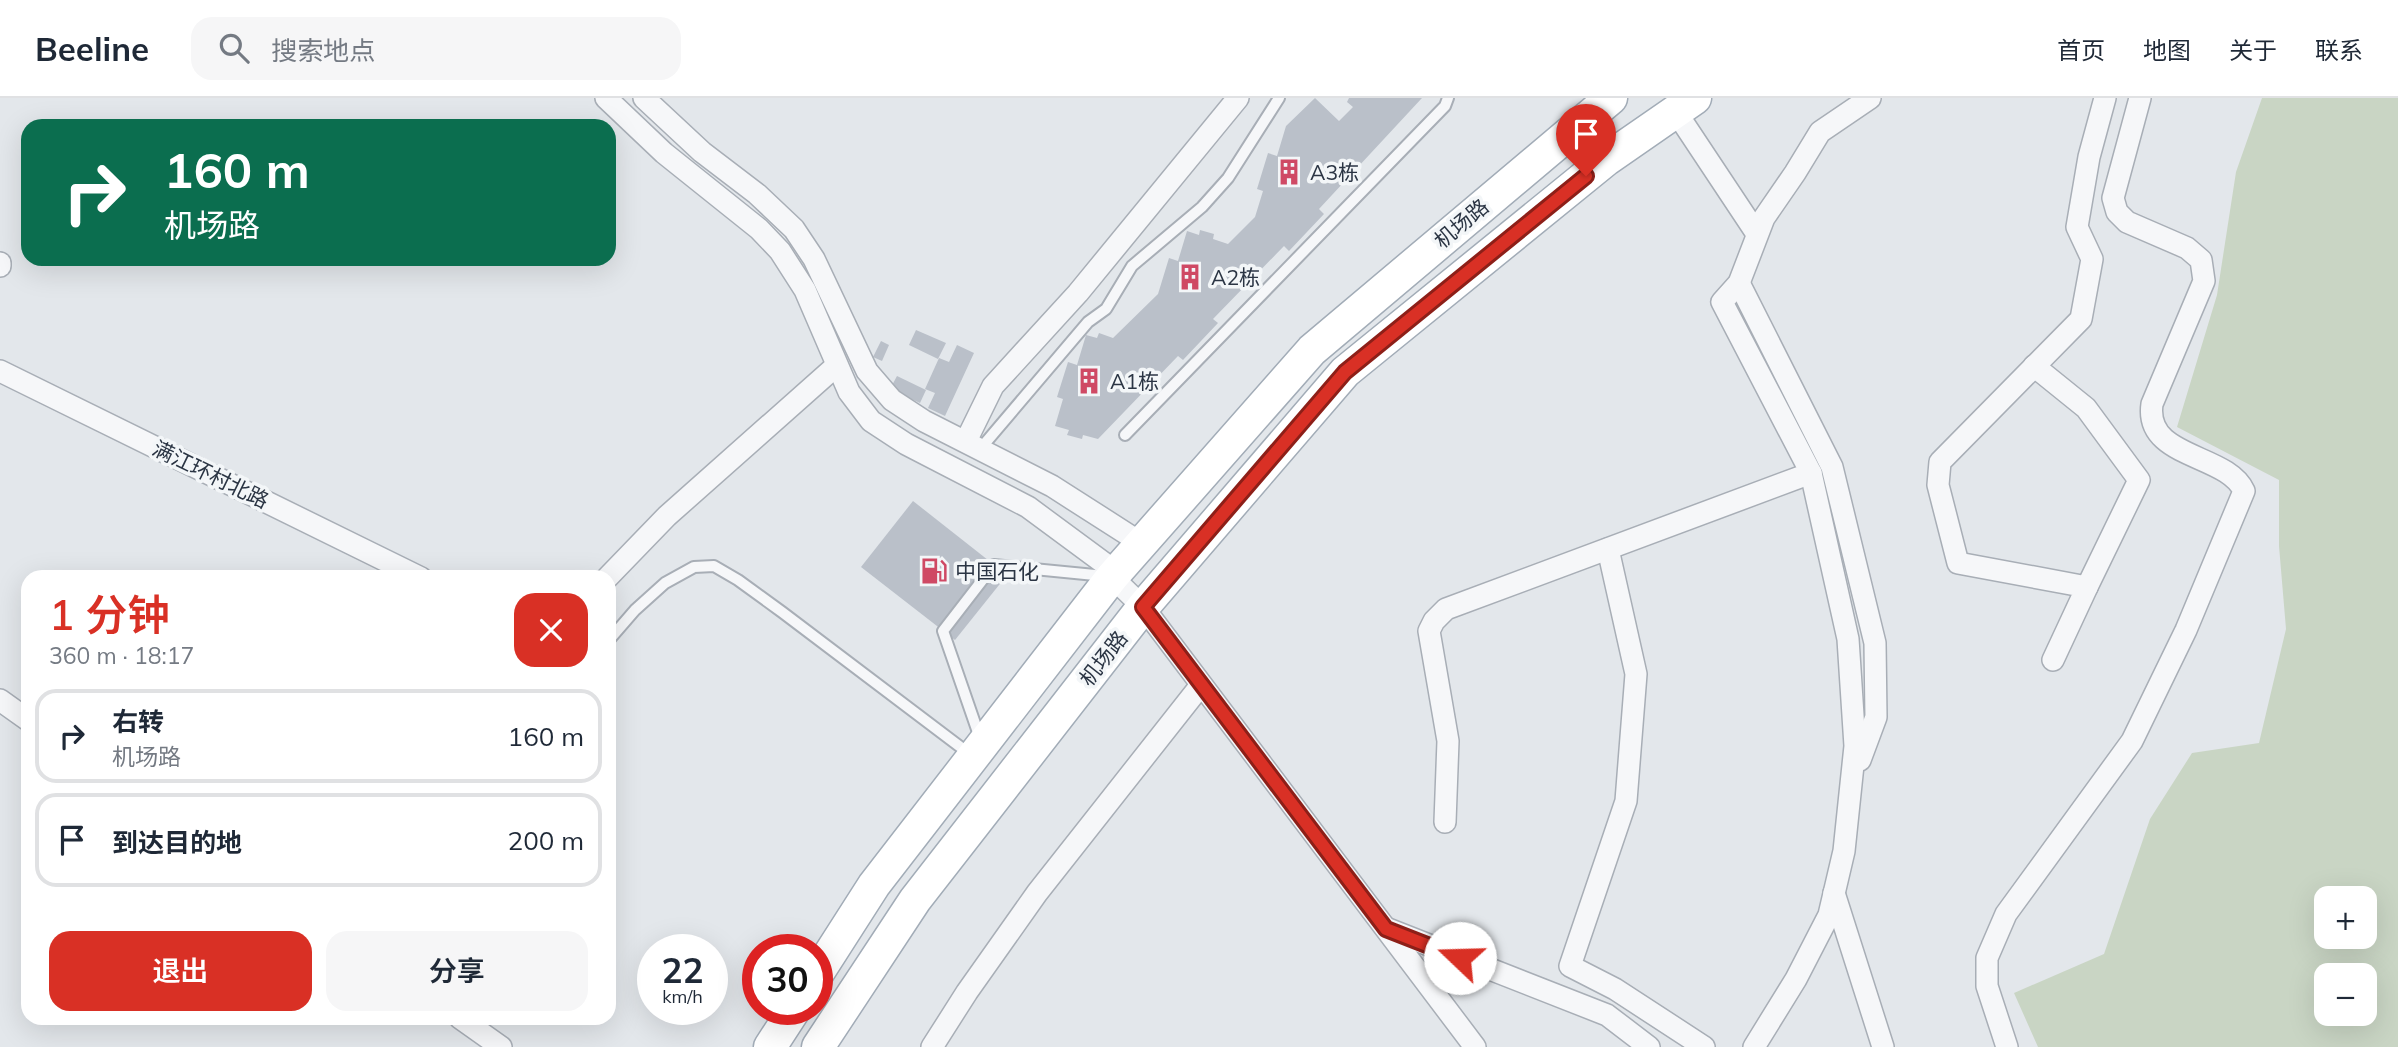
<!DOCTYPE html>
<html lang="zh">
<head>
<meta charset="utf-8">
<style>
  body { margin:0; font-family:Mulish,"Noto Sans SC",sans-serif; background:#f6f6f7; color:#1f2937; height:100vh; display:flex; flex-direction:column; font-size:26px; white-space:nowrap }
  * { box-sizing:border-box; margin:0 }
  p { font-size:23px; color:#747a83 }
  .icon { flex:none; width:38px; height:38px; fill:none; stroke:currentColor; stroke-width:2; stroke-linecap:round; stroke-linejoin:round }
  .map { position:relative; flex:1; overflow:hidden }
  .sheet { position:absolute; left:21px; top:472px; width:595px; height:455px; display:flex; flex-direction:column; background:#fff; border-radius:21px; box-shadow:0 7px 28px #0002 }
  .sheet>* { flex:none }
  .banner { position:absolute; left:21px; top:21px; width:595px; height:147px; border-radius:21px; box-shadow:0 7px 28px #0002; background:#0b6e4f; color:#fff; overflow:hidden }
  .fabs { position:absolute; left:2314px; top:788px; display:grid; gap:14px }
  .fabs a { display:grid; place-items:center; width:63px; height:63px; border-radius:14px; background:#fff; box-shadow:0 7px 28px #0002; font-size:35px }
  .speed { position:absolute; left:637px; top:836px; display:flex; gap:14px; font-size:35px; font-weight:700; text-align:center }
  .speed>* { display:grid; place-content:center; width:91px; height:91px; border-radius:50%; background:#fff; box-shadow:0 7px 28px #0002; line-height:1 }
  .speed small { font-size:18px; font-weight:400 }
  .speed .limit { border:10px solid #d22; background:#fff; color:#111 }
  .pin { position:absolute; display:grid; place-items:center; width:60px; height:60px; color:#fff; margin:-72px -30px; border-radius:50% 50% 50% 0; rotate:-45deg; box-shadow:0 0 7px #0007 }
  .pin .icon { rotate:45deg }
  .me { position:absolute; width:77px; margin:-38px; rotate:291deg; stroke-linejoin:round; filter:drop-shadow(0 0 5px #0008) }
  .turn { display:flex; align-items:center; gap:24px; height:147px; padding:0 28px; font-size:32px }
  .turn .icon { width:91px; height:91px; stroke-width:2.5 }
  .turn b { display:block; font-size:49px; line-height:60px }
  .round { display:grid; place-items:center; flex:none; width:74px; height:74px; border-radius:21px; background:#f6f6f7 }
  .head { display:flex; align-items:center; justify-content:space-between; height:119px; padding:0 28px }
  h1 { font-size:42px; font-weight:600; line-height:52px; color:#d93025 }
  .cta { display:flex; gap:14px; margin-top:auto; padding:14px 28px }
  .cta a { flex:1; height:80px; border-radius:21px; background:#d93025; color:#fff; font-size:28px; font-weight:600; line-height:80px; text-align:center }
  .cta a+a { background:#f6f6f7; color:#1f2937 }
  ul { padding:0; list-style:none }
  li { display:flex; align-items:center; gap:21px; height:94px; margin:0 14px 10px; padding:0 14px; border:4px solid #e0e1e3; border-radius:21px }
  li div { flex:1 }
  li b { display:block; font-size:26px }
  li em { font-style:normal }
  header { display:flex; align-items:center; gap:42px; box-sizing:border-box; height:98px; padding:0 35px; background:#fff; border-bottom:2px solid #e0e1e3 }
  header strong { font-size:33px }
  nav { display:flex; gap:38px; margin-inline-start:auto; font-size:24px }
  .search { width:490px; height:63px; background:#f6f6f7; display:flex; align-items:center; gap:18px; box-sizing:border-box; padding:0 24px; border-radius:21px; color:#747a83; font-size:26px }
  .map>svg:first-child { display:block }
</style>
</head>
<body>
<header>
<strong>Beeline</strong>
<div class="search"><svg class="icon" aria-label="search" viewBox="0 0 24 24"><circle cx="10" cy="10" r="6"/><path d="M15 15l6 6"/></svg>搜索地点</div>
<nav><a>首页</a><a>地图</a><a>关于</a><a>联系</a></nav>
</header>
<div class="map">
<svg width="2398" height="949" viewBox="0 0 2398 949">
  <rect width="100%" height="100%" fill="#e3e7eb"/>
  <path fill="#c9d5c4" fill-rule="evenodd" d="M2262 0H2398V949H2038L2014 895 2104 856 2150 721 2192 655 2259 645 2286 531 2279 448V382L2177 329 2217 197 2236 74ZM2326 800H2364V838H2326ZM2326 877H2364V915H2326Z"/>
  <g fill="#bac0c9">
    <polygon points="1315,0 1339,23 1353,9 1347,4 1349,0 1422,0 1319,111 1324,116 1289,153 1284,148 1213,221 1218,225 1183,262 1178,258 1098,341 1083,337 1082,341 1067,337 1069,332 1055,328 1063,301 1057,299 1068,264 1077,267 1086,237 1097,240 1099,235 1113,240 1158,196 1169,160 1178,163 1187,133 1199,137 1200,132 1214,136 1213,141 1228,146 1255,119 1263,93 1257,91 1268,55 1277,58 1286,28"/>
    <polygon points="916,232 946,245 938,261 909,247"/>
    <polygon points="881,243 889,247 882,263 873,259"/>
    <polygon points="957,247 974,255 945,318 928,310 935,295 925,291 939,260 949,264"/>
    <polygon points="897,278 926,292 920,305 890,291"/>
    <polygon points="913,403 1007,477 955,542 861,469"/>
  </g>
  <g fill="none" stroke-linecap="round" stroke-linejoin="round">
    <g stroke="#a8aeb6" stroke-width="14">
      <g id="service">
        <polyline points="1125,337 1445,8 1448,0"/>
        <polyline points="981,350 1088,224 1106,211 1132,168 1202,109 1228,80 1279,0"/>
        <polyline points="609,542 635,512 665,485 694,469 714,468 738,482 782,514 971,657"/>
        <polyline points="980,640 943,533 994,467 1105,478"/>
      </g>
    </g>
    <g stroke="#a8aeb6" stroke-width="24">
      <g id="minor">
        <polyline points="606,0 664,55 759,131 780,153 805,192 849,294 871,323 906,346 1028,409 1116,474"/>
        <polyline points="644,0 702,54 757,96 794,131 814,161 867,273 892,302 924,323 1052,388 1141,445"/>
        <polyline points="1676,14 1757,136"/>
        <polyline points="0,165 0,168"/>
        <polyline points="1739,185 1832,369 1875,545 1876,619 1860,662"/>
        <polyline points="2034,268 2086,310 2139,382 2087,489"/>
        <polyline points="0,273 421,480"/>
        <polyline points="966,343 993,288 1078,195 1238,0"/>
        <polyline points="1608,451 1636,576 1626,703 1570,868 1615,891 1704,949"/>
        <polyline points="1112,479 1143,509 1475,949"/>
        <polyline points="607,480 667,418 836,268"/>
        <polyline points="2053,562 2087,489 1958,465 1938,387 1940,364 2081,221 2092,161 2077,129 2089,59 2105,0"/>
        <polyline points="0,602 28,622"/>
        <polyline points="1445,724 1448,643 1429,533 1434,523 1446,511 1811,375 1722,204 1739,185 1764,120 1795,75 1820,34 1870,0"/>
        <polyline points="1834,795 1883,949"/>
        <polyline points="1388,831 1607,917 1649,949"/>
        <polyline points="460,920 501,949"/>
        <polyline points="932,949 967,894 1037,795 1201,587"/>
        <polyline points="1754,949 1796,881 1829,817 1844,753 1855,648 1848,541 1811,375"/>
        <path d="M2007 949 1987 888V860L2006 816 2132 643 2186 532 2244 393C2227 355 2144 361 2152 306L2204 183 2201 162 2187 150 2127 124 2117 114 2113 100 2140 0"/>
      </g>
    </g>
    <g stroke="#a2acb7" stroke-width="35">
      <g id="primary">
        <polyline points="817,876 874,787 1112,479 1312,252 1611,0"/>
        <polyline points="770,949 794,912"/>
        <polyline points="818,949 915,802 1143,509 1345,274 1607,61 1695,0"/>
      </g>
    </g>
    <use href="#service" stroke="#f6f7f9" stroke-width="10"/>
    <use href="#minor" stroke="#f6f7f9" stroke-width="21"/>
    <use href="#primary" stroke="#fff" stroke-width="32"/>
  </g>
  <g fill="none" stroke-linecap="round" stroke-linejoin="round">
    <g stroke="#8d1f18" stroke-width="18">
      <polyline id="route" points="1460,860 1386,831 1143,509 1345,274 1586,78"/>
    </g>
    <use href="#route" stroke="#d93025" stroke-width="12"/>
  </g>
  <defs>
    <g id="building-bare" transform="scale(2.1)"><path d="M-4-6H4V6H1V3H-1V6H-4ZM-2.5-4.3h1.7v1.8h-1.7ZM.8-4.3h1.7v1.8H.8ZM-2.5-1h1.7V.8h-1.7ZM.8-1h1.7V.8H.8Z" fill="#cf4964" stroke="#f3f6f8" stroke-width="2.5" paint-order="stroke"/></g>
    <g id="fuel-bare" transform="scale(2.1)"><path d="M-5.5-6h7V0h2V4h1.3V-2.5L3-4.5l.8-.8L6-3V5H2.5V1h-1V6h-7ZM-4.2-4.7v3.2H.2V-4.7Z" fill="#cf4964" stroke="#f3f6f8" stroke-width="2.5" paint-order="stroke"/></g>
  </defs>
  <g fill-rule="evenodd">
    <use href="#building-bare" x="1289" y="74"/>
    <use href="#building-bare" x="1190" y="179"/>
    <use href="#building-bare" x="1089" y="283"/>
    <use href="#fuel-bare" x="934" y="473"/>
  </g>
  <g text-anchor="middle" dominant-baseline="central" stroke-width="7" stroke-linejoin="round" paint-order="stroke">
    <g font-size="21" fill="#2b3544" stroke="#f3f6f8" text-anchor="start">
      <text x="1310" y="74">A3栋</text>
      <text x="1211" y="179">A2栋</text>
      <text x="1110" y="283">A1栋</text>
      <text x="955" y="473">中国石化</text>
    </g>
    <g font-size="21" fill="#2b3544" stroke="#f3f6f8">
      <text transform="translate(1461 125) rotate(-40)">机场路</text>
      <text transform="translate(211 376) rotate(26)">满江环村北路</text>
      <text transform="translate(1103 560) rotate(-52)">机场路</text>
    </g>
  </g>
</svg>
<div class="fabs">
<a>+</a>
<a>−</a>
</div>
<div class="speed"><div>22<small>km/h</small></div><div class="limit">30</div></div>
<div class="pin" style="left:1586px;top:78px;background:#d93025"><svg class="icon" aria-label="arrive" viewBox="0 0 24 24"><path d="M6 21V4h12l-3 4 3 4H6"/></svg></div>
<svg class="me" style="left:1460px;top:860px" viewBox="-20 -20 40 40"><circle r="19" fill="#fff"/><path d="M0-13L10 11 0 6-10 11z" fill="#d93025"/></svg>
<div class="banner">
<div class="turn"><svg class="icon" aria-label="right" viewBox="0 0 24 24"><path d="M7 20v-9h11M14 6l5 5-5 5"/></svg><div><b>160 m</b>机场路</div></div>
</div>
<section class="sheet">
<div class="head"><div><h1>1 分钟</h1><p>360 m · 18:17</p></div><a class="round" style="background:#d93025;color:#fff"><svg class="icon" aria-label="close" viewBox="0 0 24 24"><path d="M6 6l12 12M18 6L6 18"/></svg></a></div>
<ul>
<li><svg class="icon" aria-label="right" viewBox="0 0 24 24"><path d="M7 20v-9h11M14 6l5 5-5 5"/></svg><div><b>右转</b><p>机场路</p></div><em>160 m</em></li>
<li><svg class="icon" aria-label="arrive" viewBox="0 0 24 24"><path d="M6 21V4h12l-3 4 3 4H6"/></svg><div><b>到达目的地</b></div><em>200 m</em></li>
</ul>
<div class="cta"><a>退出</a><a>分享</a></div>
</section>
</div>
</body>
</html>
